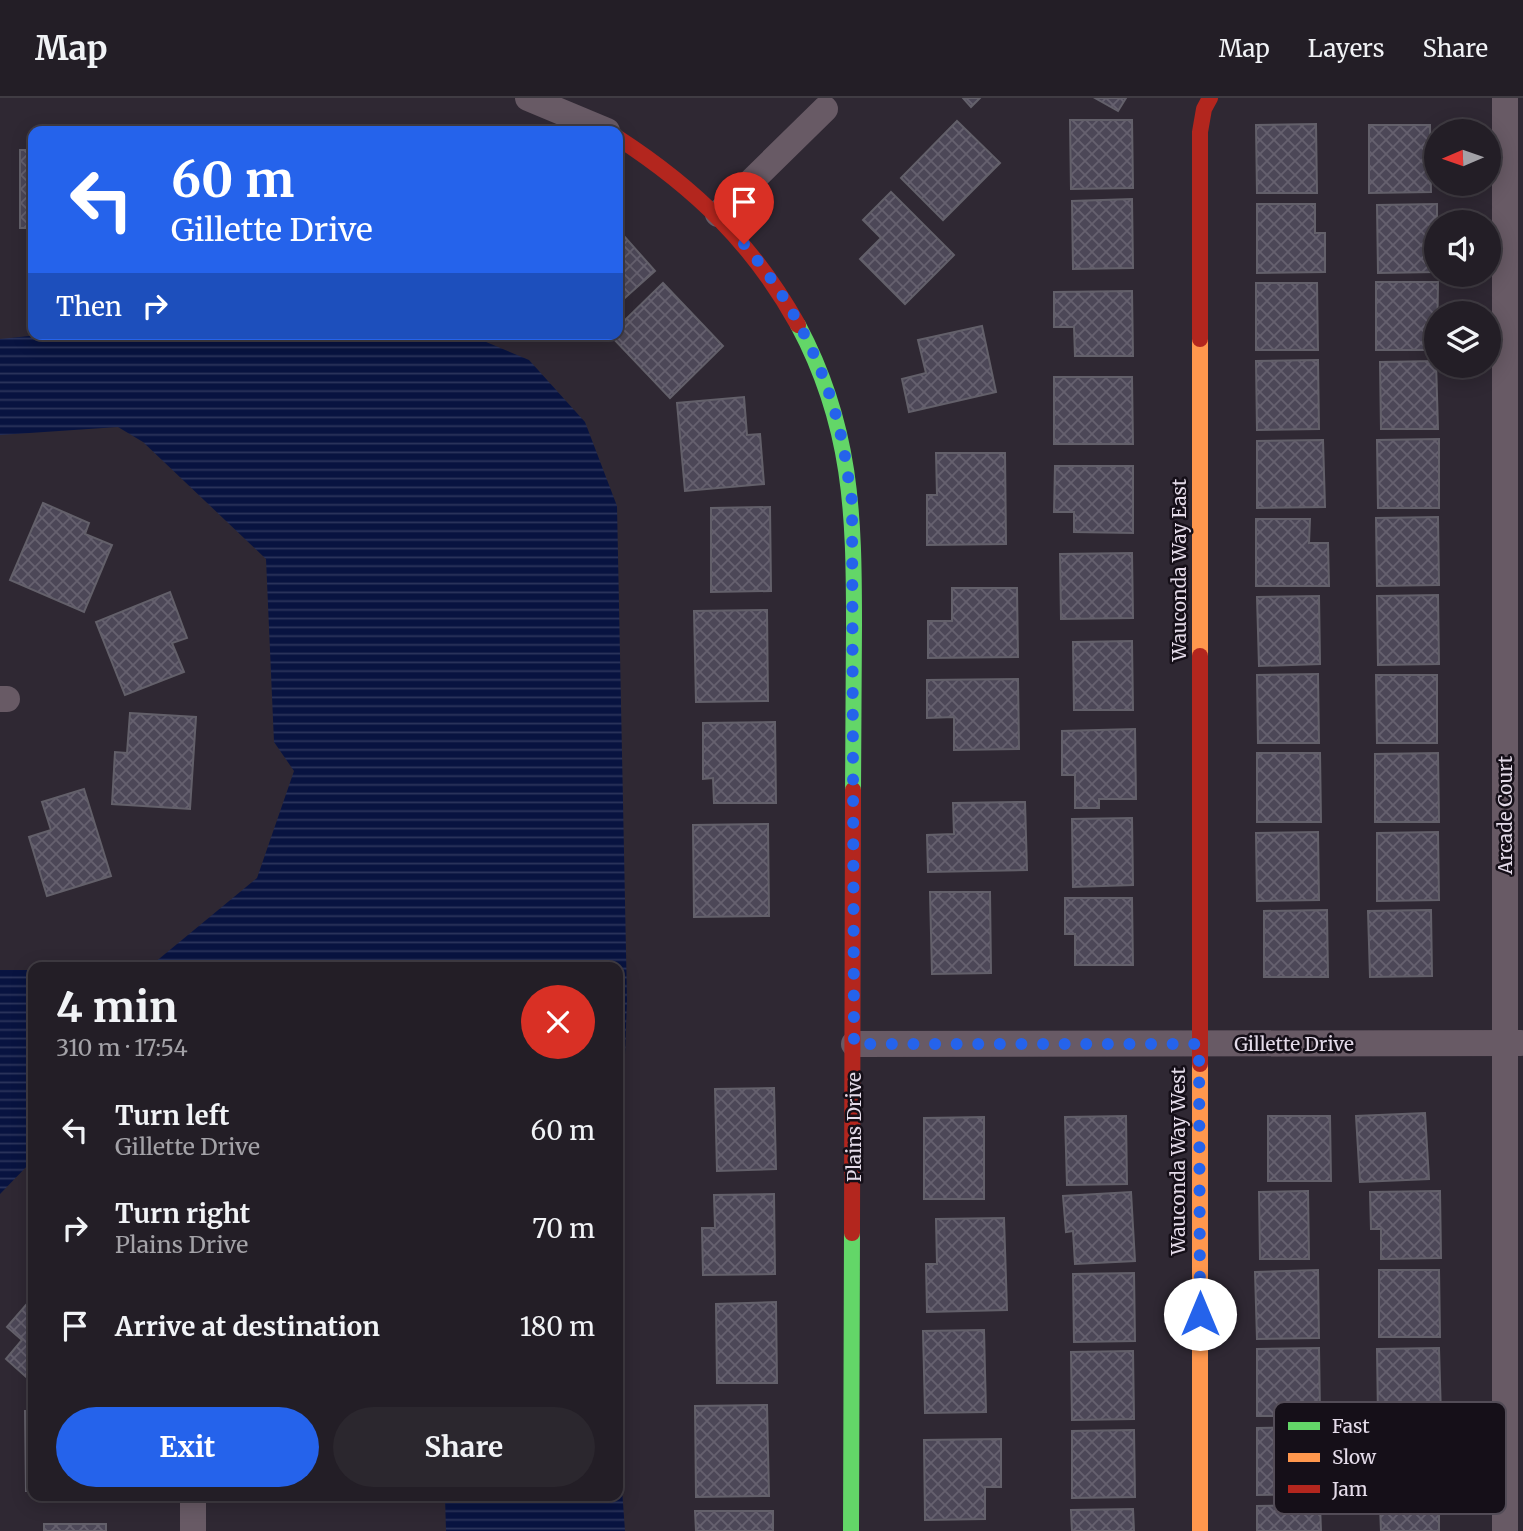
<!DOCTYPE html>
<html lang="en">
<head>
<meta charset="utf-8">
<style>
  body { margin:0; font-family:Merriweather,serif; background:#2b272e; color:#f1f3f6; height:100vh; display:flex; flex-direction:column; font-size:26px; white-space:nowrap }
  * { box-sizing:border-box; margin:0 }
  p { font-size:23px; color:#a3a2a7 }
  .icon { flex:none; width:38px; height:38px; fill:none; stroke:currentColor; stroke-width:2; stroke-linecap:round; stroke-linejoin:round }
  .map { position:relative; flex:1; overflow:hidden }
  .details { position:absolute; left:28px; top:864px; width:595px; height:539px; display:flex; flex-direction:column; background:#231e26; border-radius:14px; box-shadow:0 4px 18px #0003,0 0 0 2px #403c43 }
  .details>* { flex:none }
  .guide { position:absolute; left:28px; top:28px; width:595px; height:214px; border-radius:14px; box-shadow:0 4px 18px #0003,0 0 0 2px #403c43; background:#2563eb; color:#fff; overflow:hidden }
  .needle { width:46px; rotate:268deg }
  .controls { position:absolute; left:1424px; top:21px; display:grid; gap:14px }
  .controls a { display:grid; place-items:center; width:77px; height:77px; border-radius:50%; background:#231e26; box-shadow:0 4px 18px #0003,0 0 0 2px #403c43; font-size:35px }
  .pin { position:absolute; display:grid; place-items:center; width:60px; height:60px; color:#fff; margin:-72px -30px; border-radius:50% 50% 50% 0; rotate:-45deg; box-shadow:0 0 7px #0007 }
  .pin .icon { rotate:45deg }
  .me { position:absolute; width:77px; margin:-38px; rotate:0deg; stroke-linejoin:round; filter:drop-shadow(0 0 5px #0008) }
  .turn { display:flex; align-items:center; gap:24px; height:147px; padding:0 28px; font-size:32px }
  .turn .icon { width:91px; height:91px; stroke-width:2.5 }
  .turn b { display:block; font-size:49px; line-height:60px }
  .then { display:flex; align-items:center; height:66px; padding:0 28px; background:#0003; gap:14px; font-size:26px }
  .round { display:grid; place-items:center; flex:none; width:74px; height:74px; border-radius:37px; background:#2b272e }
  .summary { display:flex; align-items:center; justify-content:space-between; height:119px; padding:0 28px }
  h1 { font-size:42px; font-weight:700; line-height:52px }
  .action { display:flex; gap:14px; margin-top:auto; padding:14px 28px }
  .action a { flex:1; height:80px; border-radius:42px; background:#2563eb; color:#fff; font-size:28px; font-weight:700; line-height:80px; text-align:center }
  .action a+a { background:#2b272e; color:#f1f3f6 }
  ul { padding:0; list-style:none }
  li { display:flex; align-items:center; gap:21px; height:98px; padding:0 28px }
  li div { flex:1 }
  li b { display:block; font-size:26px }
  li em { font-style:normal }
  header { display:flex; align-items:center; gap:42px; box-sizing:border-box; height:98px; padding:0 35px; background:#231e26; border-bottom:2px solid #403c43 }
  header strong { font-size:33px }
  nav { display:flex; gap:38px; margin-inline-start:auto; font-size:24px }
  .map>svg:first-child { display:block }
</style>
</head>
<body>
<header>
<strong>Map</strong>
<nav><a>Map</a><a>Layers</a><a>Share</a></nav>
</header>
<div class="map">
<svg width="1523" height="1433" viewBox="0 0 1523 1433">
  <defs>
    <pattern id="water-rules" width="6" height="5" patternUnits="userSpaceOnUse" patternTransform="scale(1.75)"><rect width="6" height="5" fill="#081340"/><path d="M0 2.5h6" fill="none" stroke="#2c355c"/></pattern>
    <pattern id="building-cross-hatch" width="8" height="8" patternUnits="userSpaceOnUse" patternTransform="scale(1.75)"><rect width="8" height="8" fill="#4c4757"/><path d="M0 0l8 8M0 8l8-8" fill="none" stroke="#66616f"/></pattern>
  </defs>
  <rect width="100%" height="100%" fill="#2f2833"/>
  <g fill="url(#water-rules)">
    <polygon points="49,236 467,236 529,262 585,324 617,408 627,902 618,1148 618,870 148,870 257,780 294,673 274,644 266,461 143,344 118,329 0,337 0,241"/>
    <polygon points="0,872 33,872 33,1062 0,1096"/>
    <polygon points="618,1335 625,1433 446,1433 445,1398 618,1398"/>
  </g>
  <g fill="url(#building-cross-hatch)" stroke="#63606a" stroke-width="2">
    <polygon points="963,0 980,0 971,9"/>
    <polygon points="1095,0 1126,0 1118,13"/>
    <polygon points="1070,22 1132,22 1133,90 1071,91"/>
    <polygon points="957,23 1000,65 943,122 901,80"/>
    <polygon points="1316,26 1317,95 1257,95 1256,27"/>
    <polygon points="1369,27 1430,27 1431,94 1369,95"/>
    <rect x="20" y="52" width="13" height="78"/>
    <polygon points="891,94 954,157 905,206 860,161 881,140 863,122"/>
    <polygon points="1132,101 1133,170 1073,171 1072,103"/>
    <polygon points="1257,106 1315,106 1315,135 1325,135 1325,174 1257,175"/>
    <polygon points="1437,106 1437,174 1378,175 1377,107"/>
    <polygon points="623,137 655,173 618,206 618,141"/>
    <polygon points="1376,184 1438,184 1437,252 1376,252"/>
    <polygon points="663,185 723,248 670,300 610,237 618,236 618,229"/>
    <polygon points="1256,185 1317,185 1318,252 1256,252"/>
    <polygon points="1132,193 1133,258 1075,258 1074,229 1054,229 1054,194"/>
    <polygon points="982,228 996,294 909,314 902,281 926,275 918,242"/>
    <polygon points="1318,262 1319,331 1257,332 1256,263"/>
    <polygon points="1436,263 1438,331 1381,331 1380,264"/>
    <polygon points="1054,279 1132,279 1133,346 1054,346"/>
    <polygon points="744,299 747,337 760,336 764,386 685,393 677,305"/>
    <polygon points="1439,341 1439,410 1378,410 1377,342"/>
    <polygon points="1323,342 1325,409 1257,410 1257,343"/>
    <polygon points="936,355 1005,355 1006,446 927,447 927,397 937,397"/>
    <polygon points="1055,368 1133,368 1133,435 1074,434 1074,414 1054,414"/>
    <polygon points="43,405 89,425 85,436 112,447 84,514 10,482"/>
    <polygon points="770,409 771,493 711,494 711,410"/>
    <polygon points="1438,419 1439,487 1377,488 1376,420"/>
    <polygon points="1256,421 1310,421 1309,445 1328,445 1329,488 1256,488"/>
    <polygon points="1132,455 1133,520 1061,521 1060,456"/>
    <polygon points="952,490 1017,490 1018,559 928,560 928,523 952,523"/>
    <polygon points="170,494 187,540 172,545 184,574 125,597 96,524"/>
    <polygon points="1438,497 1439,566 1378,567 1377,498"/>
    <polygon points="1319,498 1320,566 1259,568 1257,499"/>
    <polygon points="767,512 768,603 696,604 694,513"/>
    <polygon points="1132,543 1133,612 1074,612 1073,544"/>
    <polygon points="1318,576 1319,645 1258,645 1257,577"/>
    <polygon points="1376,577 1437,577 1437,645 1377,645"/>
    <polygon points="1018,581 1019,651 954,652 954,619 927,620 927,582"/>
    <polygon points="130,615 196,619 190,711 112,706 115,654 127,655"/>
    <polygon points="775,624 776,705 714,705 713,680 703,681 703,625"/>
    <polygon points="1135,631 1136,701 1099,701 1099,710 1075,710 1075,677 1062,677 1062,633"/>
    <polygon points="1257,655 1320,655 1321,724 1257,724"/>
    <polygon points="1438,655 1439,724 1375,724 1375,656"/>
    <polygon points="84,691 111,778 47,798 29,739 51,732 42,704"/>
    <polygon points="1025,704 1027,772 928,774 927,737 954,736 953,705"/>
    <polygon points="1132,720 1133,787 1073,789 1072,721"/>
    <polygon points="768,726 769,818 694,819 693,727"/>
    <polygon points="1318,734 1319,802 1257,803 1256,735"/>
    <polygon points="1438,734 1439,802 1377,803 1377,735"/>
    <polygon points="930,794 990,794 991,875 932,876"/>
    <polygon points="1065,800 1132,800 1133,867 1075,867 1075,836 1065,836"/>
    <polygon points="1327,812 1328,879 1264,879 1264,813"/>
    <polygon points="1431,812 1432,878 1370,879 1368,813"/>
    <polygon points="774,990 776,1071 717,1073 715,991"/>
    <polygon points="1425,1015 1429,1081 1360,1084 1356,1018"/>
    <polygon points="1126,1018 1127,1086 1067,1087 1065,1019"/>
    <polygon points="1268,1018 1330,1018 1331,1083 1268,1083"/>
    <polygon points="984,1019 984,1101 924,1101 924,1020"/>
    <polygon points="1308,1093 1309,1161 1260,1161 1259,1094"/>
    <polygon points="1440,1093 1441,1160 1381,1161 1381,1131 1371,1131 1370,1094"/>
    <polygon points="1131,1094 1135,1163 1075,1166 1073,1133 1066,1134 1063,1098"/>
    <polygon points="774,1096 775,1176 703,1177 702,1130 715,1130 714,1097"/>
    <polygon points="1004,1120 1007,1212 927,1214 926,1166 937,1166 936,1121"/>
    <polygon points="1318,1172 1319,1240 1257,1241 1255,1174"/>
    <polygon points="1379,1172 1439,1172 1440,1239 1379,1239"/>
    <polygon points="1134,1175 1135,1243 1074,1244 1073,1176"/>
    <polygon points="33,1199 33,1285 6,1261 22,1242 7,1229"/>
    <polygon points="776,1204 777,1285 717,1285 716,1206"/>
    <polygon points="984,1232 986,1314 925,1315 923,1233"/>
    <polygon points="1319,1250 1320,1318 1257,1318 1257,1251"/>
    <polygon points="1439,1250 1441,1318 1378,1319 1377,1251"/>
    <polygon points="1133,1253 1134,1321 1072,1322 1071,1254"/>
    <polygon points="767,1307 769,1398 696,1399 695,1308"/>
    <polygon points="25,1313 33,1313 33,1393 26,1393"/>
    <polygon points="1321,1329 1321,1396 1257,1397 1257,1330"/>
    <polygon points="1134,1332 1135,1399 1072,1400 1072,1333"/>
    <polygon points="1001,1341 1001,1389 985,1389 985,1421 925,1422 924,1342"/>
    <polygon points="1320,1407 1321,1433 1257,1433 1257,1408"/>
    <polygon points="1439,1407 1439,1433 1381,1433 1380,1408"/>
    <polygon points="1133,1411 1134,1433 1072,1433 1071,1412"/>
    <polygon points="695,1413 773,1413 773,1433 696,1433"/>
    <rect x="44" y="1426" width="62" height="7"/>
  </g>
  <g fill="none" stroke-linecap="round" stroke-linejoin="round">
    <g stroke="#685a65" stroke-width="26">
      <polyline points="528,0 607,33"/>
      <polyline points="718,116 825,11"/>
      <polyline points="0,601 7,601"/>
      <polyline points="854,946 1521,945"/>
      <polyline points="193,1398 193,1433"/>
      <polyline points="1505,1433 1505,0"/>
    </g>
    <g stroke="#63d668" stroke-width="16">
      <path d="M798 227C852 328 854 416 854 527 854 582 853 637 853 692"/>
      <polyline points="851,1433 852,1135"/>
    </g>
    <g stroke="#ff974d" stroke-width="16">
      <polyline points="1200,241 1200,558"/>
      <polyline points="1200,966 1200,1433"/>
    </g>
    <g stroke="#b3261e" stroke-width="16">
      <path d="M618 40C695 90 753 146 798 227"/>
      <polyline points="1200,241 1200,34 1204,11 1210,0"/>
      <polyline points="1200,558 1200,966"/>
      <polyline points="852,1135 853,692"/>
    </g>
  </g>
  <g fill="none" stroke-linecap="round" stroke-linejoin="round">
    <path stroke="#2563eb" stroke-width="12" stroke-dasharray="0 21.6" d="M744 146C790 199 826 269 841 338 846 360 848 381 852 403L854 946H1199L1200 1216"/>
  </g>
  <g text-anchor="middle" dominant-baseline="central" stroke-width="5" stroke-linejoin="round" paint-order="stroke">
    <g font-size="19" fill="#e4dbe9" stroke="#150f18">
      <text transform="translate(1179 472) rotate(-90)">Wauconda Way East</text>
      <text transform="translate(1505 717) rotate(-90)">Arcade Court</text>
      <text x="1294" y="946">Gillette Drive</text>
      <text transform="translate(854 1029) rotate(-90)">Plains Drive</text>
      <text transform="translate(1178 1063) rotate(-90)">Wauconda Way West</text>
    </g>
  </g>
  <rect x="1274" y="1304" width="232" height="112" rx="10" fill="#150f18" stroke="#534c57" stroke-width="2"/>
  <rect x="1288" y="1324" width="32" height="8" fill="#63d668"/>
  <rect x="1288" y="1355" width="32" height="9" fill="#ff974d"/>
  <rect x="1288" y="1387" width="32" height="8" fill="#b3261e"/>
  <g font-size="19" fill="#e4dbe9">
    <text x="1332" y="1335">Fast</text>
    <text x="1332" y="1366">Slow</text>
    <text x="1332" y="1398">Jam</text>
  </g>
</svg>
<div class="controls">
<a><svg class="needle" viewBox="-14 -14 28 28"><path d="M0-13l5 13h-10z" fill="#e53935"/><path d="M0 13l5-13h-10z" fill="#a3a2a7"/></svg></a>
<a><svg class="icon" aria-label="sound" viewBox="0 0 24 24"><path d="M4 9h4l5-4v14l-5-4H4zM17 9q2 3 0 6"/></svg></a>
<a><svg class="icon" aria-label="layers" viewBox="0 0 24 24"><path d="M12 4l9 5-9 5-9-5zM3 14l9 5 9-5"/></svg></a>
</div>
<div class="pin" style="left:744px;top:146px;background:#d93025"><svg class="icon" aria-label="arrive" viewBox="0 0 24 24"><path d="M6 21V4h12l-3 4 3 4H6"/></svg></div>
<svg class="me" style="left:1200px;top:1216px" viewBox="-20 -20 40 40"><circle r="19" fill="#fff"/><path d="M0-13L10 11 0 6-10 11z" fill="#2563eb"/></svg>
<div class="guide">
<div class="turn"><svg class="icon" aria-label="left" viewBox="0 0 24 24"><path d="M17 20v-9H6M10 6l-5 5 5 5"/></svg><div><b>60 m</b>Gillette Drive</div></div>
<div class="then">Then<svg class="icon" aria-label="right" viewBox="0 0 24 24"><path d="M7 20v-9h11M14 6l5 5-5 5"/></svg></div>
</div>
<section class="details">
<div class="summary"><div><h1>4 min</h1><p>310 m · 17:54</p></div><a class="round" style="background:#d93025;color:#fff"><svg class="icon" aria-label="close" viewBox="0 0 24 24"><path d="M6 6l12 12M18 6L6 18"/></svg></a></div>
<ul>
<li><svg class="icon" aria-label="left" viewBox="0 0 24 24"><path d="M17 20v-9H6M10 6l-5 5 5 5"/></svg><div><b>Turn left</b><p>Gillette Drive</p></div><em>60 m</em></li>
<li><svg class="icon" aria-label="right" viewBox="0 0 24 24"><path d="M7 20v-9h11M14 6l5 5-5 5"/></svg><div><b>Turn right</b><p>Plains Drive</p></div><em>70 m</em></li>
<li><svg class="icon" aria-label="arrive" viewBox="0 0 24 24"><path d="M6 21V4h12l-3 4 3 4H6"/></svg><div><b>Arrive at destination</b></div><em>180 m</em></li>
</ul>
<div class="action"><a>Exit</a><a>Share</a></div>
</section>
</div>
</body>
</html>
